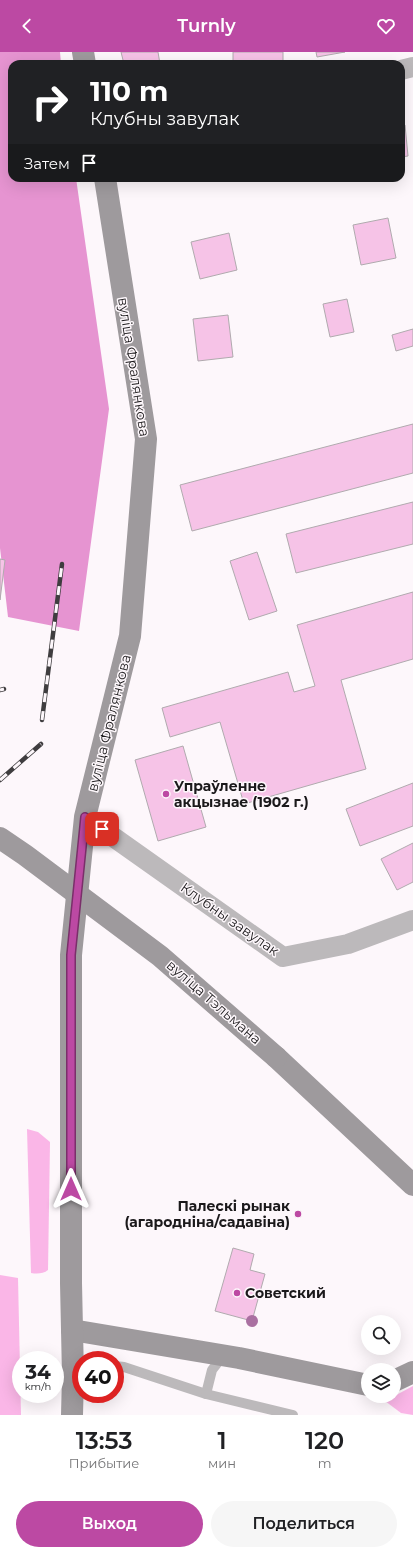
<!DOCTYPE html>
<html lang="ru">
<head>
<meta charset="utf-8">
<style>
  body { margin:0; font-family:Montserrat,sans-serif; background:#f6f6f6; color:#202124; height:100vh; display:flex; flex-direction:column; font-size:15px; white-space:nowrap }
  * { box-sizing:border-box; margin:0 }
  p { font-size:13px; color:#757577 }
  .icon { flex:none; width:22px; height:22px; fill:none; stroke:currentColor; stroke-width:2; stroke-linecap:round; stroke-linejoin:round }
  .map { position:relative; height:1363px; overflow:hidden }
  .sheet { display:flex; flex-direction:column; background:#fff; flex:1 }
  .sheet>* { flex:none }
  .hud { position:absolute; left:8px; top:8px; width:397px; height:122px; border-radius:12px; box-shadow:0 4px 16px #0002; background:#202124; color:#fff; overflow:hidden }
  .tools { position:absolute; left:361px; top:1263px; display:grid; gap:8px }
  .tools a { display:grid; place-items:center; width:40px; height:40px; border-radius:50%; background:#fff; box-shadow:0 4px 16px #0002; font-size:20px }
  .speed { position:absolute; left:12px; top:1299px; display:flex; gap:8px; font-size:20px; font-weight:700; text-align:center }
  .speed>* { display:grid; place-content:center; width:52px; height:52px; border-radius:50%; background:#fff; box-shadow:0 4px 16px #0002; line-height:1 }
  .speed small { font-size:10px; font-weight:400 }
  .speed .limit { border:6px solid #d22; background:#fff; color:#111 }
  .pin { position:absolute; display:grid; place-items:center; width:34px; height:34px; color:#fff; margin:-17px; border-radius:8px; box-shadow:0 2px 6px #0006 }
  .me { position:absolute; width:44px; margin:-22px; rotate:0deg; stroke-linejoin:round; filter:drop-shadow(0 0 3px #0008) }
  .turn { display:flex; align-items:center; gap:14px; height:84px; padding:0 16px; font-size:18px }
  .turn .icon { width:52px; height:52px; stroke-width:2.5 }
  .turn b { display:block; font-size:28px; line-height:34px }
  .then { display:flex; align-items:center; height:38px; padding:0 16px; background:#0003; gap:8px; font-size:15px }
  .eta { display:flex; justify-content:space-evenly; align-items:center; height:68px; text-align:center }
  .eta b { font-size:24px; font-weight:600; line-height:28px }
  .cta { display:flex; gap:8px; margin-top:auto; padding:8px 16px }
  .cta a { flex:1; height:46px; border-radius:24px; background:#bc49a3; color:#fff; font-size:16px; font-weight:600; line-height:46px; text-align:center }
  .cta a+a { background:#f6f6f6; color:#202124 }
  header { display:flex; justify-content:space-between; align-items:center; height:52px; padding:0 16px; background:#bc49a3; color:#fff; font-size:18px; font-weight:600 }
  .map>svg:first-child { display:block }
</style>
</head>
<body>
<header><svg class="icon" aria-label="back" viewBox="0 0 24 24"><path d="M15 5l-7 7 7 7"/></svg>Turnly<svg class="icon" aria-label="heart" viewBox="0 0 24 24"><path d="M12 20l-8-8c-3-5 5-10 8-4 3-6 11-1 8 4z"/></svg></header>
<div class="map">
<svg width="413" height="1363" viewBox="0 0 413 1363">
  <rect width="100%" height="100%" fill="#fdf7fb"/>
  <g fill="#fab6e7">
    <path d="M27 1077 38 1080 50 1090 48 1218C43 1222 37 1222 31 1221Z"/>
    <polygon points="0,1223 18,1226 21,1363 0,1363"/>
    <polygon points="413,1334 413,1363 401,1361 385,1349"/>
  </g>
  <polygon fill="#e694d1" points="0,0 60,0 61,12 12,12 12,126 76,126 109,357 79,579 8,565 0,496"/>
  <g fill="#f6c3e7" stroke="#b0aaae">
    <polygon points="121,0 158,0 160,12 124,12"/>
    <polygon points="233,0 283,0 283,10 233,9"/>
    <polygon points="316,0 345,0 317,5"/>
    <polygon points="401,73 405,73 408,104 401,105"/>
    <polygon points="388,166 396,206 361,213 353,173"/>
    <polygon points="229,181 237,218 200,227 191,190"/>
    <polygon points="347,247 354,280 330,285 323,252"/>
    <polygon points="228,263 233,305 198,309 193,267"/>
    <polygon points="413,277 413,294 396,299 392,283"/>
    <polygon points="413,372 413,421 192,479 180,433"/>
    <polygon points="413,450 413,492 296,521 286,482"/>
    <polygon points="257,500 277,559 249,568 230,509"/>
    <polygon points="0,507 5,508 0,548"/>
    <polygon points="413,540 413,607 341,628 366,717 244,752 220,670 170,685 162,656 288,620 294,640 315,634 297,573"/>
    <polygon points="183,694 206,775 158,789 135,708"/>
    <polygon points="413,731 413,774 360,794 346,757"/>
    <polygon points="413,791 413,830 397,838 381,807"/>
    <polygon points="233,1196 254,1202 250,1218 265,1222 252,1269 215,1259"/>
  </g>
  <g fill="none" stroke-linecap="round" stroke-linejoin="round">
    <g stroke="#bcb9bb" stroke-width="10">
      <polyline points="115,1314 124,1315 206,1342 293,1363"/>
      <polyline points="206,1342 212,1318 219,1309 227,1308"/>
    </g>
    <g stroke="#bcb9bb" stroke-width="20">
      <polyline points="401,18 413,15"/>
      <polyline points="85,765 283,905 348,892 413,868"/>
    </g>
    <g stroke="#9e9a9d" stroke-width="22">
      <polyline points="83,0 85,12"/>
      <polyline points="276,1005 413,1133"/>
      <polyline points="72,1278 239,1306 368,1333"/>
      <polyline points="394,1329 413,1320"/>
      <polyline points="72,1363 73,1324 71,1231 71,903 85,765 130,584 146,387 105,126"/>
    </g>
    <g stroke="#3f3d3f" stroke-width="4.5">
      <g id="rail">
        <polyline points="0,638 4,637"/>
        <polyline points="42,668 62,512"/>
        <polyline points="0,728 41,692"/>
      </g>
    </g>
    <use href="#rail" stroke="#fdf7fb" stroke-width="3" stroke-dasharray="9" stroke-linecap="butt"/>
    <polyline stroke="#9e9a9d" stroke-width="22" points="0,786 25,803 160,904 276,1005"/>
  </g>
  <circle fill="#aa70a1" cx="252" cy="1269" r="6"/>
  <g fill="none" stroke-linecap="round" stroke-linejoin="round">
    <g stroke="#7a2f6a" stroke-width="10">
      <polyline id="route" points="71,1137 71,903 85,765 102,777"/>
    </g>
    <use href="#route" stroke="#bc49a3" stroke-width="7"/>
  </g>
  <g fill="#bc49a3" stroke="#fdf7fb" stroke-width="1.5">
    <circle cx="166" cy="742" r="4"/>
    <circle cx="298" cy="1162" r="4"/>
    <circle cx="237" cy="1241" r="4"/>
  </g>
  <g text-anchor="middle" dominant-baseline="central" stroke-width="3" stroke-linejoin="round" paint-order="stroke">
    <g font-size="14" fill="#1b191b" stroke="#fdf7fb">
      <text transform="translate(134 315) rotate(81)">вуліца Фралянкова</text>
      <text transform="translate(109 671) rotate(-76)">вуліца Фралянкова</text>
      <text transform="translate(230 867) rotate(35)">Клубны завулак</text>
      <text transform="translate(214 950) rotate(41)">вуліца Тэльмана</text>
    </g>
    <g font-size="14" font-weight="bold" fill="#1b191b" stroke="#fdf7fb" text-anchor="start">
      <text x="174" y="734">Упраўленне<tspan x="174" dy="16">акцызнае (1902 г.)</tspan></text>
      <text x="290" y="1154" text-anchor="end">Палескі рынак<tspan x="290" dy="16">(агародніна/садавіна)</tspan></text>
      <text x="245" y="1241">Советский</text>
    </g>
  </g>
</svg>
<div class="tools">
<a><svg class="icon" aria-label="search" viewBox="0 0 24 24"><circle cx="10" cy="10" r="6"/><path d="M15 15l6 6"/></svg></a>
<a><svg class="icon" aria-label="layers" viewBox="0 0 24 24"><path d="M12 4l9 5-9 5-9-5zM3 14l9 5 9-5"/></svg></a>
</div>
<div class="speed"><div>34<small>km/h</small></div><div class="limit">40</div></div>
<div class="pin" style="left:102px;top:777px;background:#d93025"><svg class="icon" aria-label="arrive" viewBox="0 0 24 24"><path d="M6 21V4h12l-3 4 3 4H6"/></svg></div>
<svg class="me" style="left:71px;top:1137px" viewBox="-20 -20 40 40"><path d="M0-17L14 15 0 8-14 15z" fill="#bc49a3" stroke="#fff" stroke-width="4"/></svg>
<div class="hud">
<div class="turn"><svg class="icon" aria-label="right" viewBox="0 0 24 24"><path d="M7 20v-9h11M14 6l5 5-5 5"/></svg><div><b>110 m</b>Клубны завулак</div></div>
<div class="then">Затем<svg class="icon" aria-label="arrive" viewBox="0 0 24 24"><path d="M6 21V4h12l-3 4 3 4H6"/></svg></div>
</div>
</div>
<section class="sheet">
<div class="eta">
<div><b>13:53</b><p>Прибытие</p></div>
<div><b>1</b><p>мин</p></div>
<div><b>120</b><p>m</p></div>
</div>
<div class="cta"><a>Выход</a><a>Поделиться</a></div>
</section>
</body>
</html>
